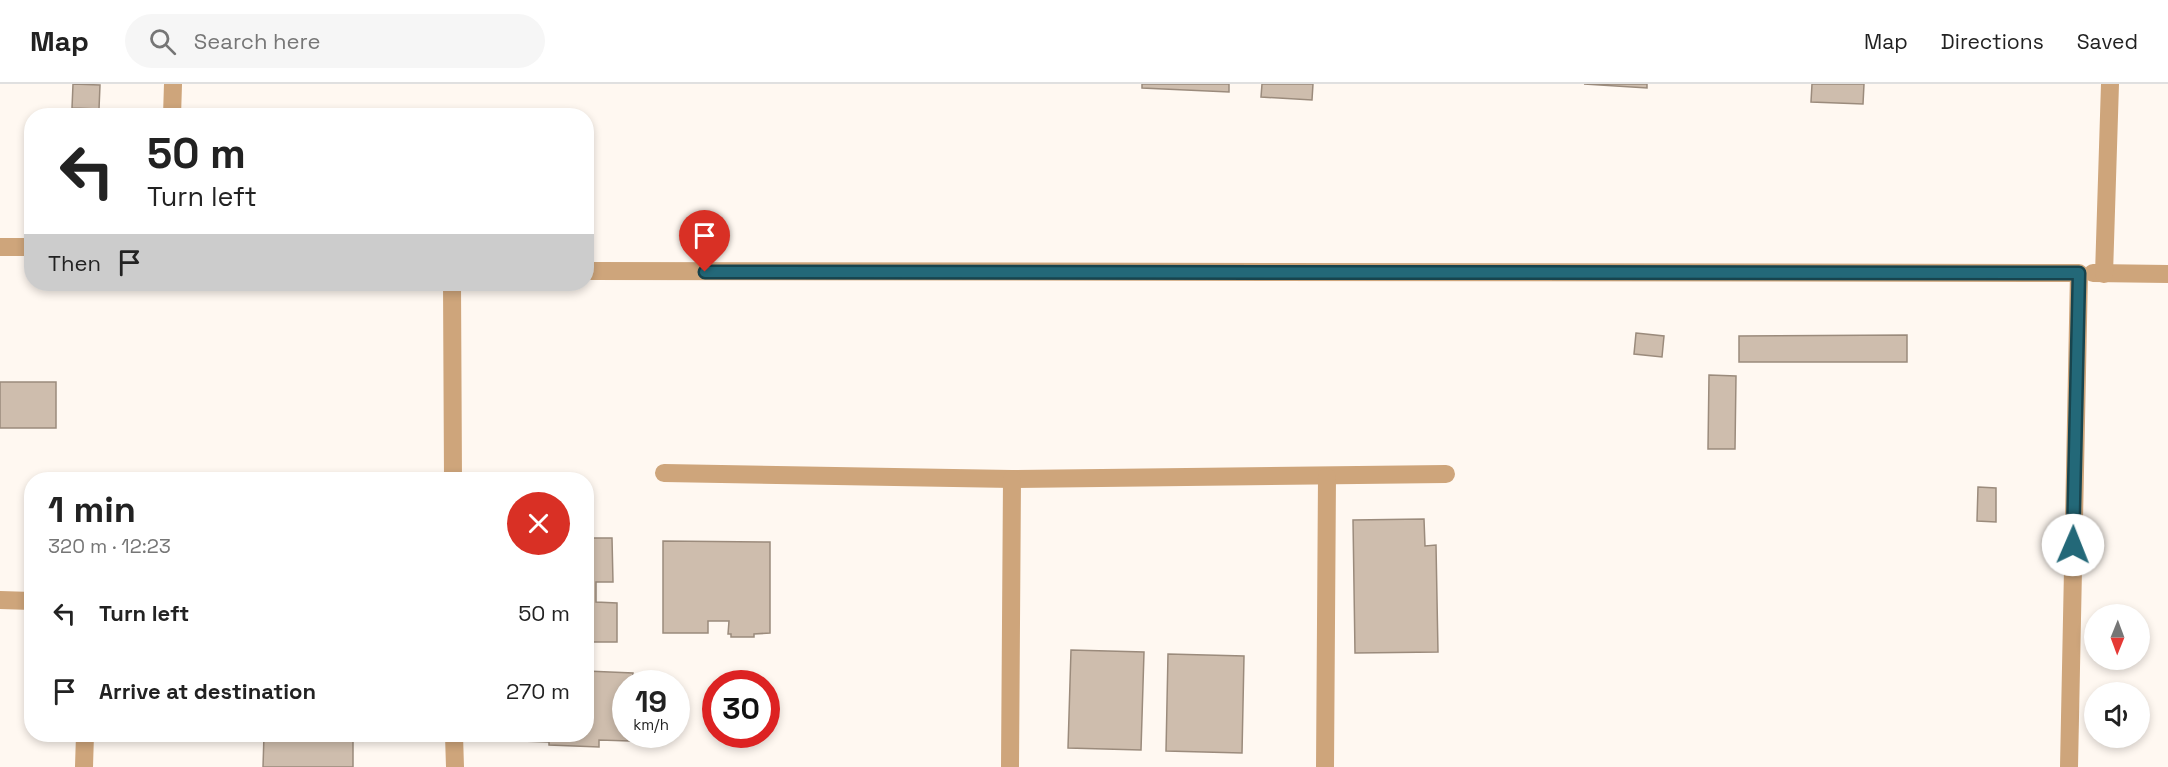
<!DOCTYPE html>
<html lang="en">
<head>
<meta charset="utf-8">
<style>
  body { margin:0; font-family:"Space Grotesk",sans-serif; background:#f6f6f6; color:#222; height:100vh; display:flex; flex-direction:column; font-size:22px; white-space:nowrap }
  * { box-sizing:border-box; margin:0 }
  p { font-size:20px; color:#767676 }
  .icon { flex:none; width:33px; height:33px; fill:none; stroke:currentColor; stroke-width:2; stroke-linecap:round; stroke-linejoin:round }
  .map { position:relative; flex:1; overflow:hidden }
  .details { position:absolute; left:24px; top:388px; width:570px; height:270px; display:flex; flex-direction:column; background:#fff; border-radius:24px; box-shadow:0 3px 9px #0003 }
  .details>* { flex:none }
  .hud { position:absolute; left:24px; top:24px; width:570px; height:183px; border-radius:24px; box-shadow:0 3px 9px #0003; background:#fff; color:#222; overflow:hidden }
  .needle { width:39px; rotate:181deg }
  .buttons { position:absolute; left:2084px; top:520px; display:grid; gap:12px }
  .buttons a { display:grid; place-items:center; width:66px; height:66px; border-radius:50%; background:#fff; box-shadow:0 3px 9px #0003; font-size:30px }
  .speed { position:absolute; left:612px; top:586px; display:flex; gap:12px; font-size:30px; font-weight:700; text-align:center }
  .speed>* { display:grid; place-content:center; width:78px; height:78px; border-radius:50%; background:#fff; box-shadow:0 3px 9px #0003; line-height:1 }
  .speed small { font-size:15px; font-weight:400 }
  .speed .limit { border:9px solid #d22; background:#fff; color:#111 }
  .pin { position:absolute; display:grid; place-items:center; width:51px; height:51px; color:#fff; margin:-62px -26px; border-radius:50% 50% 50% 0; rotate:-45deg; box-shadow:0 0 6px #0007 }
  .pin .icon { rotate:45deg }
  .me { position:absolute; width:66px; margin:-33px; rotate:1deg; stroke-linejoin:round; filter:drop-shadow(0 0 4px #0008) }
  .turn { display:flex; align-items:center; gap:21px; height:126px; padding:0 24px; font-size:27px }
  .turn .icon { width:78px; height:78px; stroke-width:2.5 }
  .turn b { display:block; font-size:42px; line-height:51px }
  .then { display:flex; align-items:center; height:57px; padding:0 24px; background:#0003; gap:12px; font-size:22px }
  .round { display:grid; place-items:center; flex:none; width:63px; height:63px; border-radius:32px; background:#f6f6f6 }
  .headline { display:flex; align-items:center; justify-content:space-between; height:102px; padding:0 24px }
  h1 { font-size:36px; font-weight:800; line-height:45px }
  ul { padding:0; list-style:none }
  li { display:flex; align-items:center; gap:18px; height:78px; padding:0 24px }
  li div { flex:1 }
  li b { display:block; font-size:22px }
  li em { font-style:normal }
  header { display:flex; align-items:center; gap:36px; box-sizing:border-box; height:84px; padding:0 30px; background:#fff; border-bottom:2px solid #e0e0e0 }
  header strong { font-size:28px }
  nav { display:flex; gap:33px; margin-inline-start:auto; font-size:21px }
  .search { width:420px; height:54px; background:#f6f6f6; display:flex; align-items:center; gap:15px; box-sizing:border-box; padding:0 21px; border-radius:33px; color:#767676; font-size:22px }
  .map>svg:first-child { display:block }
</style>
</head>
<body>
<header>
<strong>Map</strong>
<div class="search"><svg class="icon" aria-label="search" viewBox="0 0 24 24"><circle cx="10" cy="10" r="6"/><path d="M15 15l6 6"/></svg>Search here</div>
<nav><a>Map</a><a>Directions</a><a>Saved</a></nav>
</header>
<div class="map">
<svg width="2168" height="683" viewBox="0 0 2168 683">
  <rect width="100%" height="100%" fill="#fff8f1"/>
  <g fill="#cebdad" stroke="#9b8b7c" stroke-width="1.5">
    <polygon points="73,0 100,1 99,25 72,24"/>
    <polygon points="1142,0 1229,0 1229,8 1142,4"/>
    <polygon points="1262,0 1313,0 1312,16 1261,13"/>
    <polygon points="1584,0 1647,0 1647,4"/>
    <polygon points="1812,0 1864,0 1863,20 1811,18"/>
    <polygon points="1636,249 1664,252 1662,273 1634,270"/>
    <polygon points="1907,251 1907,278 1739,278 1739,252"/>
    <polygon points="1709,291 1736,292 1735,365 1708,365"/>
    <rect x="0" y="298" width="56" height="46"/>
    <polygon points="1978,403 1996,404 1996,438 1977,437"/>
    <polygon points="1424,435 1425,462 1436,461 1438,568 1355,569 1353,436"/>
    <polygon points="586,454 612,454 613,498 596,498 596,518 617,519 617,558 586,558"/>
    <polygon points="663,457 770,458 770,549 754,550 754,553 731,553 731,550 728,550 729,537 708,537 708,549 663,549"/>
    <polygon points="1071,566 1144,568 1141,666 1068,664"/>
    <polygon points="1168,570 1244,572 1242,669 1166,667"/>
    <polygon points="586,587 633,589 632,600 626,600 626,651 630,651 630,657 599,656 599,663 549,661 549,658 521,657 521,651 586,651"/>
    <polygon points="264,651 353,651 353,683 263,683"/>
  </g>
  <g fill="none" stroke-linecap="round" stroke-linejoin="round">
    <g stroke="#cea57b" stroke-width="18">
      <polyline points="172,32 173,0"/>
      <polyline points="0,163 32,163"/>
      <polyline points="586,187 2079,189 2069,683"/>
      <polyline points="2093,189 2168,190"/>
      <polyline points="2104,190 2110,0"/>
      <polyline points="452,200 453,396"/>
      <polyline points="664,389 1012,395 1446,390"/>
      <polyline points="0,516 32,517"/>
      <polyline points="454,651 455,683"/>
      <polyline points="84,683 85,651"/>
      <polyline points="1010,683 1012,395"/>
      <polyline points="1325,683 1327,393"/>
    </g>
  </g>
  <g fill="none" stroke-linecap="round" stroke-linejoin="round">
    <g stroke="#17444e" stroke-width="15">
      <polyline id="route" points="705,188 2079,189 2073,461"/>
    </g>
    <use href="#route" stroke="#236878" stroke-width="10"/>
  </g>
</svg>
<div class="buttons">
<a><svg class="needle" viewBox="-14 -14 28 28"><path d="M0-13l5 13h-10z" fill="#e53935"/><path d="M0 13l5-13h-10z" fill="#767676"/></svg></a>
<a><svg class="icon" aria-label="sound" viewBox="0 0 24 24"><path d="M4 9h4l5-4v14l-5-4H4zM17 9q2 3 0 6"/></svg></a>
</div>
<div class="speed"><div>19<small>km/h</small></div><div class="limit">30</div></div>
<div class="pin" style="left:705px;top:188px;background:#d93025"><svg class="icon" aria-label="arrive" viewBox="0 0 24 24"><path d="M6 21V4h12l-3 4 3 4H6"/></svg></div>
<svg class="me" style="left:2073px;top:461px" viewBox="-20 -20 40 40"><circle r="19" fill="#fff"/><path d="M0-13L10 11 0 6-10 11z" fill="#236878"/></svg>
<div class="hud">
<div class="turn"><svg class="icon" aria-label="left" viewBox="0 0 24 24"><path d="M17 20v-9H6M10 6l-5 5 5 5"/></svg><div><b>50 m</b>Turn left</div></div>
<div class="then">Then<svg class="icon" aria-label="arrive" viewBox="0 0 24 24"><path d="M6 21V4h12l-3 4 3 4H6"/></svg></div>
</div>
<section class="details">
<div class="headline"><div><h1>1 min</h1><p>320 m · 12:23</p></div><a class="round" style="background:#d93025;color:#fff"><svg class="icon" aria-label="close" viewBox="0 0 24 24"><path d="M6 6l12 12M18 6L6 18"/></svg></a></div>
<ul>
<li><svg class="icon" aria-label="left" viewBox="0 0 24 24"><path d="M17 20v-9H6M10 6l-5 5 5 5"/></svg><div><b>Turn left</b></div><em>50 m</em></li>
<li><svg class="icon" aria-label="arrive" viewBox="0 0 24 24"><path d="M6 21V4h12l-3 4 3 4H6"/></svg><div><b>Arrive at destination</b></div><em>270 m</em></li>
</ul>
</section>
</div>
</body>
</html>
